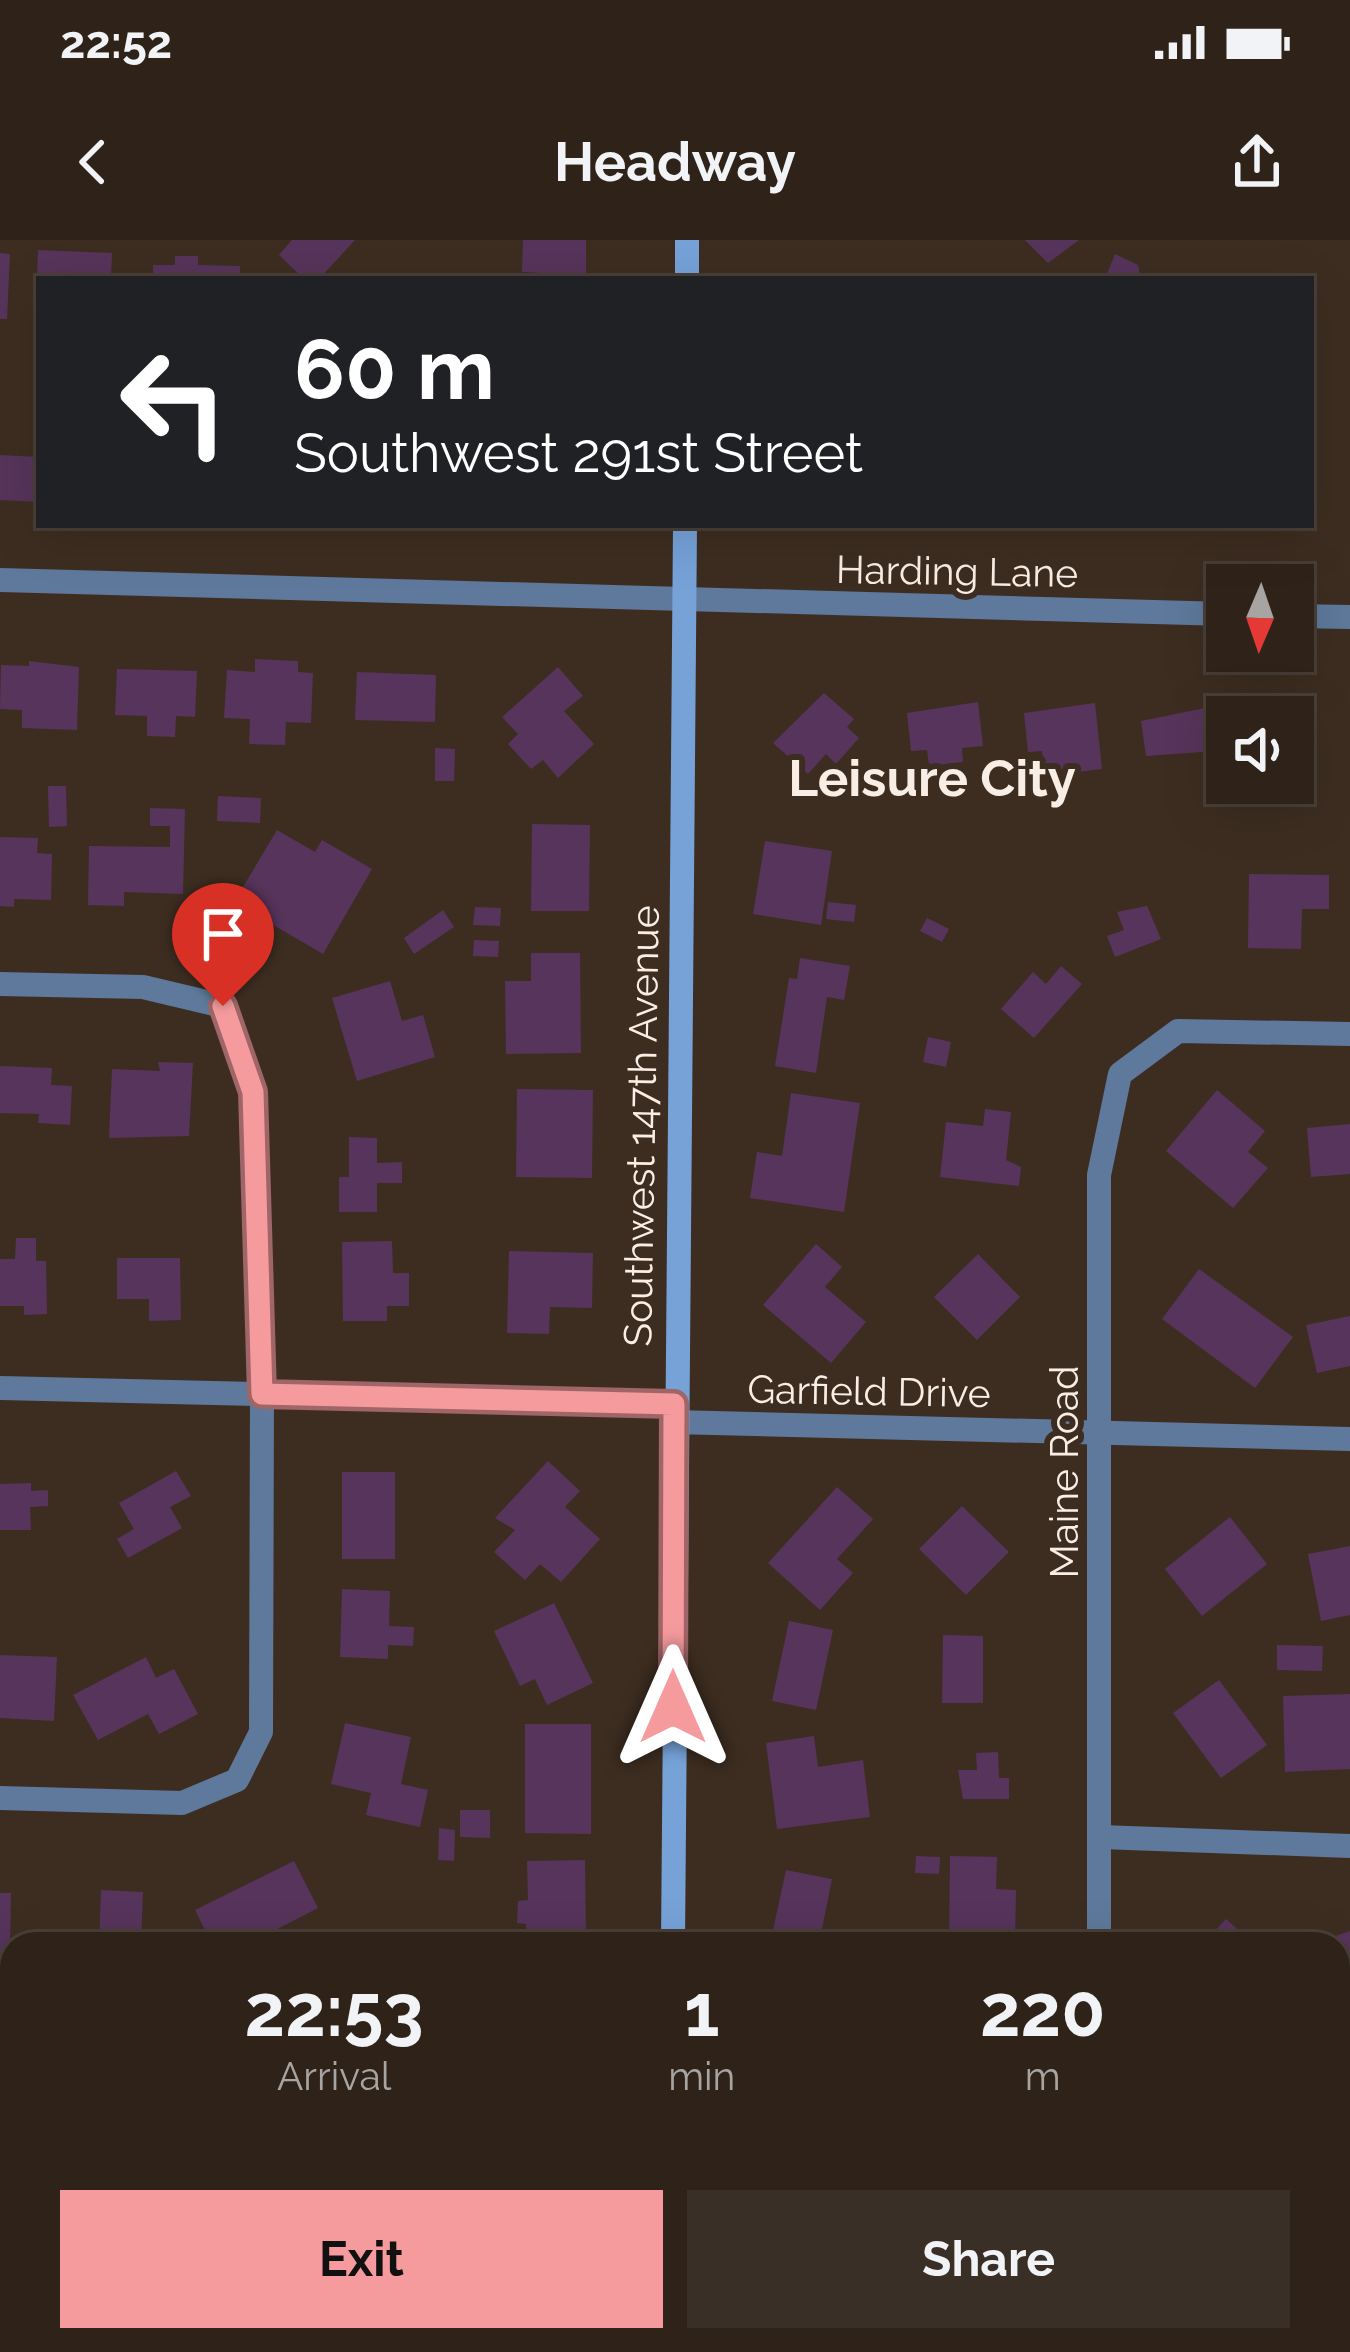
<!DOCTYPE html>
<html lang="en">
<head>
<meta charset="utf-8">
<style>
  body { margin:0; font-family:Raleway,sans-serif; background:#3a2f26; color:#f1f3f6; height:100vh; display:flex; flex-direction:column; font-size:45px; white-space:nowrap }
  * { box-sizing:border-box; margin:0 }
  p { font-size:39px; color:#a7a4a2 }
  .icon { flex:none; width:66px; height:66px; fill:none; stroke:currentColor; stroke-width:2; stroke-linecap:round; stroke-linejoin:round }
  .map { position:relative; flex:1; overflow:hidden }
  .details { position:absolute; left:0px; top:1692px; width:1350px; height:420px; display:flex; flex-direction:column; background:#2e2219; border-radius:36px 36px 0 0; box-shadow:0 12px 48px #0002,0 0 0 3px #493f38 }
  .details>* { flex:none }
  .guide { position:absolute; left:36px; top:36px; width:1278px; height:252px; border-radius:0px; box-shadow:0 12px 48px #0002,0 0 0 3px #493f38; background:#202124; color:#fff; overflow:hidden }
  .needle { width:78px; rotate:182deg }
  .buttons { position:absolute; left:1206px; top:324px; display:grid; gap:24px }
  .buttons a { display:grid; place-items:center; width:108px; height:108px; border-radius:0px; background:#2e2219; box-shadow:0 12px 48px #0002,0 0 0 3px #493f38; font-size:60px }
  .pin { position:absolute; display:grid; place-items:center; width:102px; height:102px; color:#fff; margin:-123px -51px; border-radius:50% 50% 50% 0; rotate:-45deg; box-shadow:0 0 12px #0007 }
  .pin .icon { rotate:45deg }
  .me { position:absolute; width:132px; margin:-66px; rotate:0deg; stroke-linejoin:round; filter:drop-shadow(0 0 9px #0008) }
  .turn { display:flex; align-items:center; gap:42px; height:252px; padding:0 60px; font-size:54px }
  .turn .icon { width:156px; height:156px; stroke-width:2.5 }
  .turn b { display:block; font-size:84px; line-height:102px }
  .eta { display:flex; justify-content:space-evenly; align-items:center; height:204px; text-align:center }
  .eta b { font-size:72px; font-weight:700; line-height:84px }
  .primary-button { display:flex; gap:24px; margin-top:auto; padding:24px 60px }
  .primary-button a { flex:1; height:138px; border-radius:0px; background:#f59b9e; color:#111; font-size:48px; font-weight:700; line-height:138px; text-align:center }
  .primary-button a+a { background:#3a2f26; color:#f1f3f6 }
  .status { display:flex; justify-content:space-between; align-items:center; height:84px; padding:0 60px; background:#2e2219; direction:ltr }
  .status svg { height:33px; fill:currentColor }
  header { display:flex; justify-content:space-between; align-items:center; height:156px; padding:0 60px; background:#2e2219; font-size:54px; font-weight:700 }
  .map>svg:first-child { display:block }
</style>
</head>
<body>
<div class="status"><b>22:52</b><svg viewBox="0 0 49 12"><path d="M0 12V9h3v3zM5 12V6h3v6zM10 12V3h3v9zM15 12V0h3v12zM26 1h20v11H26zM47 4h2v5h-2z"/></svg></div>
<header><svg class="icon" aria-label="back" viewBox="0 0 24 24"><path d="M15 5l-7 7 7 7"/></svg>Headway<svg class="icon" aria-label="share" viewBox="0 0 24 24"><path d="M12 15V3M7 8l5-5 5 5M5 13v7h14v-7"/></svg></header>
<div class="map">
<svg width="1350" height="2112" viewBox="0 0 1350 2112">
  <rect width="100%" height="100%" fill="#3d2d21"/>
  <g fill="#57345b">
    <polygon points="292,0 355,0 319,39 304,39 279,15"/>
    <polygon points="523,0 586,0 586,35 522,32"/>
    <polygon points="1025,0 1079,0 1048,23"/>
    <polygon points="38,10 112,13 111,39 37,39"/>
    <polygon points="0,13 10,14 7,79 0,79"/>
    <polygon points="1115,14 1138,25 1141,39 1105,39"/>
    <polygon points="175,16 198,16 198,25 240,26 240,39 153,39 153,25 175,25"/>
    <polygon points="0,215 39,217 39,262 0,260"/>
    <polygon points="255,419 298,421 298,432 313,433 311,483 286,482 285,505 249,504 250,479 224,478 227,430 255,432"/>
    <polygon points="29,421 79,427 77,490 22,488 22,470 0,469 1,425 29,426"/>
    <polygon points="558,427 583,456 564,471 594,504 558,538 543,520 531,529 508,504 518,494 502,477"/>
    <polygon points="117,429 197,431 195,477 176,476 175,497 147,496 147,476 115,475"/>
    <polygon points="357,432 436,435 435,482 355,480"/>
    <polygon points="824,453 854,479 847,487 859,498 836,524 826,514 808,534 773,503"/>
    <polygon points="978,462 983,506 962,508 963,522 929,526 927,510 911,511 907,473"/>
    <polygon points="1095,463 1102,529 1044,536 1042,511 1028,512 1024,473"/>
    <polygon points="1210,467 1216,511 1146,516 1141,481"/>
    <polygon points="1314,467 1317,511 1295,515 1290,470"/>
    <polygon points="435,508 455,509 454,541 435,541"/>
    <polygon points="48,546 66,546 67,586 49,587"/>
    <polygon points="218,556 261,558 260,583 217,581"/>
    <polygon points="150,568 185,569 183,654 124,652 124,666 88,665 89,606 170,607 170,586 150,586"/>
    <polygon points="532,584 590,585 589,671 531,671"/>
    <polygon points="277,590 315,612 322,600 372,629 323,714 234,662"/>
    <polygon points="0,597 38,598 37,613 52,614 51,660 14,659 14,667 0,666"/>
    <polygon points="765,601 832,611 821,685 753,674"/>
    <polygon points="1249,634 1329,635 1329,669 1302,669 1301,709 1248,708"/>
    <polygon points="828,662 856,665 854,682 826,679"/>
    <polygon points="1147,666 1161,699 1115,717 1107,696 1124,690 1117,672"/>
    <polygon points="475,667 501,668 500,686 473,685"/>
    <polygon points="443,670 454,687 414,714 404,698"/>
    <polygon points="927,678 949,689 942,702 920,691"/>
    <polygon points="474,700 499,701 498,717 473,716"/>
    <polygon points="531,713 580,713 581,813 506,814 505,741 531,741"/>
    <polygon points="800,718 850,726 844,760 827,757 816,833 775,826 789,738 797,739"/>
    <polygon points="1061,726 1082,744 1034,798 1001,769 1033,732 1046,744"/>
    <polygon points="390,741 402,781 423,775 435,817 357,841 332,758"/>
    <polygon points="928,797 951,802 946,827 923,822"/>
    <polygon points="158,822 193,823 189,896 109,898 112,829 160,831"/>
    <polygon points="0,826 52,828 51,845 72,846 70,885 38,883 39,874 0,873"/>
    <polygon points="517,849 593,850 592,938 516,937"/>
    <polygon points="1217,850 1265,891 1248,912 1268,928 1233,968 1166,911"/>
    <polygon points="791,853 860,863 844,972 750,958 757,912 782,916"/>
    <polygon points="985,869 1011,872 1006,920 1021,927 1019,946 940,937 946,882 983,886"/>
    <polygon points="1350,884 1350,934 1311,937 1307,888"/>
    <polygon points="349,897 377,898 377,923 402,922 402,943 377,943 377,972 339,972 339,937 349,937"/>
    <polygon points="16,998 36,998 36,1021 46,1021 47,1074 24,1075 24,1066 0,1066 0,1019 15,1019"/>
    <polygon points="392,1001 393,1033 409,1033 409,1066 387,1066 387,1081 343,1081 342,1002"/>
    <polygon points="816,1004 842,1027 825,1047 866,1082 831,1123 763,1065"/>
    <polygon points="509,1011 593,1013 592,1068 550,1067 549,1094 507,1093"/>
    <polygon points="978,1014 1020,1057 977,1100 934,1057"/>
    <polygon points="117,1018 180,1018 181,1080 149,1081 149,1059 117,1059"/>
    <polygon points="1199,1029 1293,1097 1255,1148 1162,1079"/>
    <polygon points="1350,1076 1350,1126 1317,1133 1306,1085"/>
    <polygon points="548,1221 580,1251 565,1267 600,1299 561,1342 540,1324 525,1340 494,1312 515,1290 495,1278"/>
    <polygon points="176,1231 191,1256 170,1267 182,1288 128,1318 117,1299 134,1289 119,1263"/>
    <rect x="342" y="1232" width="53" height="87"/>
    <polygon points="31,1243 31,1251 48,1250 48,1266 30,1267 31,1290 0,1290 0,1244"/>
    <polygon points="837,1247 873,1279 837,1319 853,1333 820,1370 768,1323"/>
    <polygon points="962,1266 1009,1312 966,1355 919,1309"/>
    <polygon points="1230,1277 1267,1324 1202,1376 1165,1329"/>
    <polygon points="1350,1306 1350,1375 1321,1381 1308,1314"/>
    <polygon points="342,1349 390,1351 389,1386 414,1387 413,1406 388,1405 388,1419 340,1417"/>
    <polygon points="554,1363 593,1443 547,1465 535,1439 520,1446 494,1391"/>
    <polygon points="789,1381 833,1390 816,1470 772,1461"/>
    <polygon points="943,1395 983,1396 983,1463 942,1463"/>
    <polygon points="1277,1405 1323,1406 1322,1431 1277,1430"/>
    <polygon points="0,1415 57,1417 54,1481 0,1478"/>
    <polygon points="146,1417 156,1438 174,1429 198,1474 159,1494 148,1474 98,1500 73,1455"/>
    <polygon points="1219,1440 1267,1505 1221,1538 1173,1473"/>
    <polygon points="1350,1454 1350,1529 1285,1532 1283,1456"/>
    <polygon points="345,1483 411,1497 401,1544 428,1550 420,1587 366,1575 371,1553 331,1544"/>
    <polygon points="525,1484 591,1484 591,1594 525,1593"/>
    <polygon points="814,1496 818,1527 863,1520 870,1577 777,1589 766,1503"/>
    <polygon points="998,1512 999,1538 1009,1538 1009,1559 963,1559 958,1530 977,1530 976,1513"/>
    <polygon points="460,1570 490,1570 490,1598 460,1597"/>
    <polygon points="439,1588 455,1590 454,1621 438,1620"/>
    <polygon points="916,1616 940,1617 939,1634 915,1633"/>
    <polygon points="950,1616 997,1617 996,1649 1016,1650 1015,1704 949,1704"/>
    <polygon points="585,1620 586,1704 527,1704 526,1684 517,1683 518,1661 528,1660 527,1621"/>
    <polygon points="294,1621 318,1668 248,1704 212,1704 195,1670"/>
    <polygon points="786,1630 832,1639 819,1704 770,1704"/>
    <polygon points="101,1650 143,1652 141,1704 99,1704"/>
    <polygon points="0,1653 11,1653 10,1716 0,1716"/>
    <polygon points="1226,1679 1254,1704 1202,1704"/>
    <polygon points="1350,1691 1350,1741 1343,1743 1338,1704 1327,1699"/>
    <polygon points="1347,1817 1350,1817 1350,1882 1338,1880"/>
    <polygon points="12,1827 12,1868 0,1870 0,1829"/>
    <polygon points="0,2058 12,2059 12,2100 35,2100 35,2112 0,2112"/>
    <polygon points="86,2100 171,2100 147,2112 81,2112 90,2108"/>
    <polygon points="1179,2100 1223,2100 1222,2112 1178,2107"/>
  </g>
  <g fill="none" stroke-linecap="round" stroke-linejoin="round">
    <g stroke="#5e799b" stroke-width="24">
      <polyline points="0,340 1227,374"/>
      <polyline points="1293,376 1350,377"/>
      <polyline points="0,744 143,747 223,766 253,852 262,1154 261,1492 237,1540 182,1563 0,1558"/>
      <polyline points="0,1148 673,1164"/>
      <polyline points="673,1182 1350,1199"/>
      <polyline points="1101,1597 1350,1606"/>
      <polyline points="1099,1704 1099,935 1120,834 1178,791 1350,794"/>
      <polyline points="0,1962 12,1962"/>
      <polyline points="255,2112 255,2100"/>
      <polyline points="1089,2112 1090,2100"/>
    </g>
    <g stroke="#76a2d8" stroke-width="24">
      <polyline points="687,39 687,0"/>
      <polyline points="673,1704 685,285"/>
      <polyline points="673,2112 673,2100"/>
    </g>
  </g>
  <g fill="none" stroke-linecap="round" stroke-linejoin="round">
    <g stroke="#9f6567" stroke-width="30">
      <polyline id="route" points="223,766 253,852 262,1154 674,1164 673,1467"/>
    </g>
    <use href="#route" stroke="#f59b9e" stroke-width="21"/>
  </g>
  <g text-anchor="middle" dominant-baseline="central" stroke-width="12" stroke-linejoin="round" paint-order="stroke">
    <g font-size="39" fill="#f8eee6" stroke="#3d2d21">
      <text transform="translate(957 331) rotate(1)">Harding Lane</text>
      <text transform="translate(641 886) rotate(-89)">Southwest 147th Avenue</text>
      <text transform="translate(869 1151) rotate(1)">Garfield Drive</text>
      <text transform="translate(1064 1232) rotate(-90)">Maine Road</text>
    </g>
    <g font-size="51" font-weight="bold" fill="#f8eee6" stroke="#3d2d21">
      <text x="932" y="538">Leisure City</text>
    </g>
  </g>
</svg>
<div class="buttons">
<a><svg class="needle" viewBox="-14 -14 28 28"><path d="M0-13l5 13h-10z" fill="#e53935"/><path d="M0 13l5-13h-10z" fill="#a7a4a2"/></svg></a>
<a><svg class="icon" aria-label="sound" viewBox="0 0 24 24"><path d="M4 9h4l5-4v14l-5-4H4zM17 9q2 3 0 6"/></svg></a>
</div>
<div class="pin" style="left:223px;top:766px;background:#d93025"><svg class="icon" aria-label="arrive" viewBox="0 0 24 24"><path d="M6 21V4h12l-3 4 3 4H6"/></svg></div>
<svg class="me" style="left:673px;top:1467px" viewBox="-20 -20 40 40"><path d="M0-17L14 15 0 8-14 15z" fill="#f59b9e" stroke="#fff" stroke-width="4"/></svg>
<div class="guide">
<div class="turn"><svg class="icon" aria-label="left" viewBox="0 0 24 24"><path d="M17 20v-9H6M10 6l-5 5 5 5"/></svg><div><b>60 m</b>Southwest 291st Street</div></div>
</div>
<section class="details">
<div class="eta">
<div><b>22:53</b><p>Arrival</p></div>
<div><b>1</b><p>min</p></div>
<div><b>220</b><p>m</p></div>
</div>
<div class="primary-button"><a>Exit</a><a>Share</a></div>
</section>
</div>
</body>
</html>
